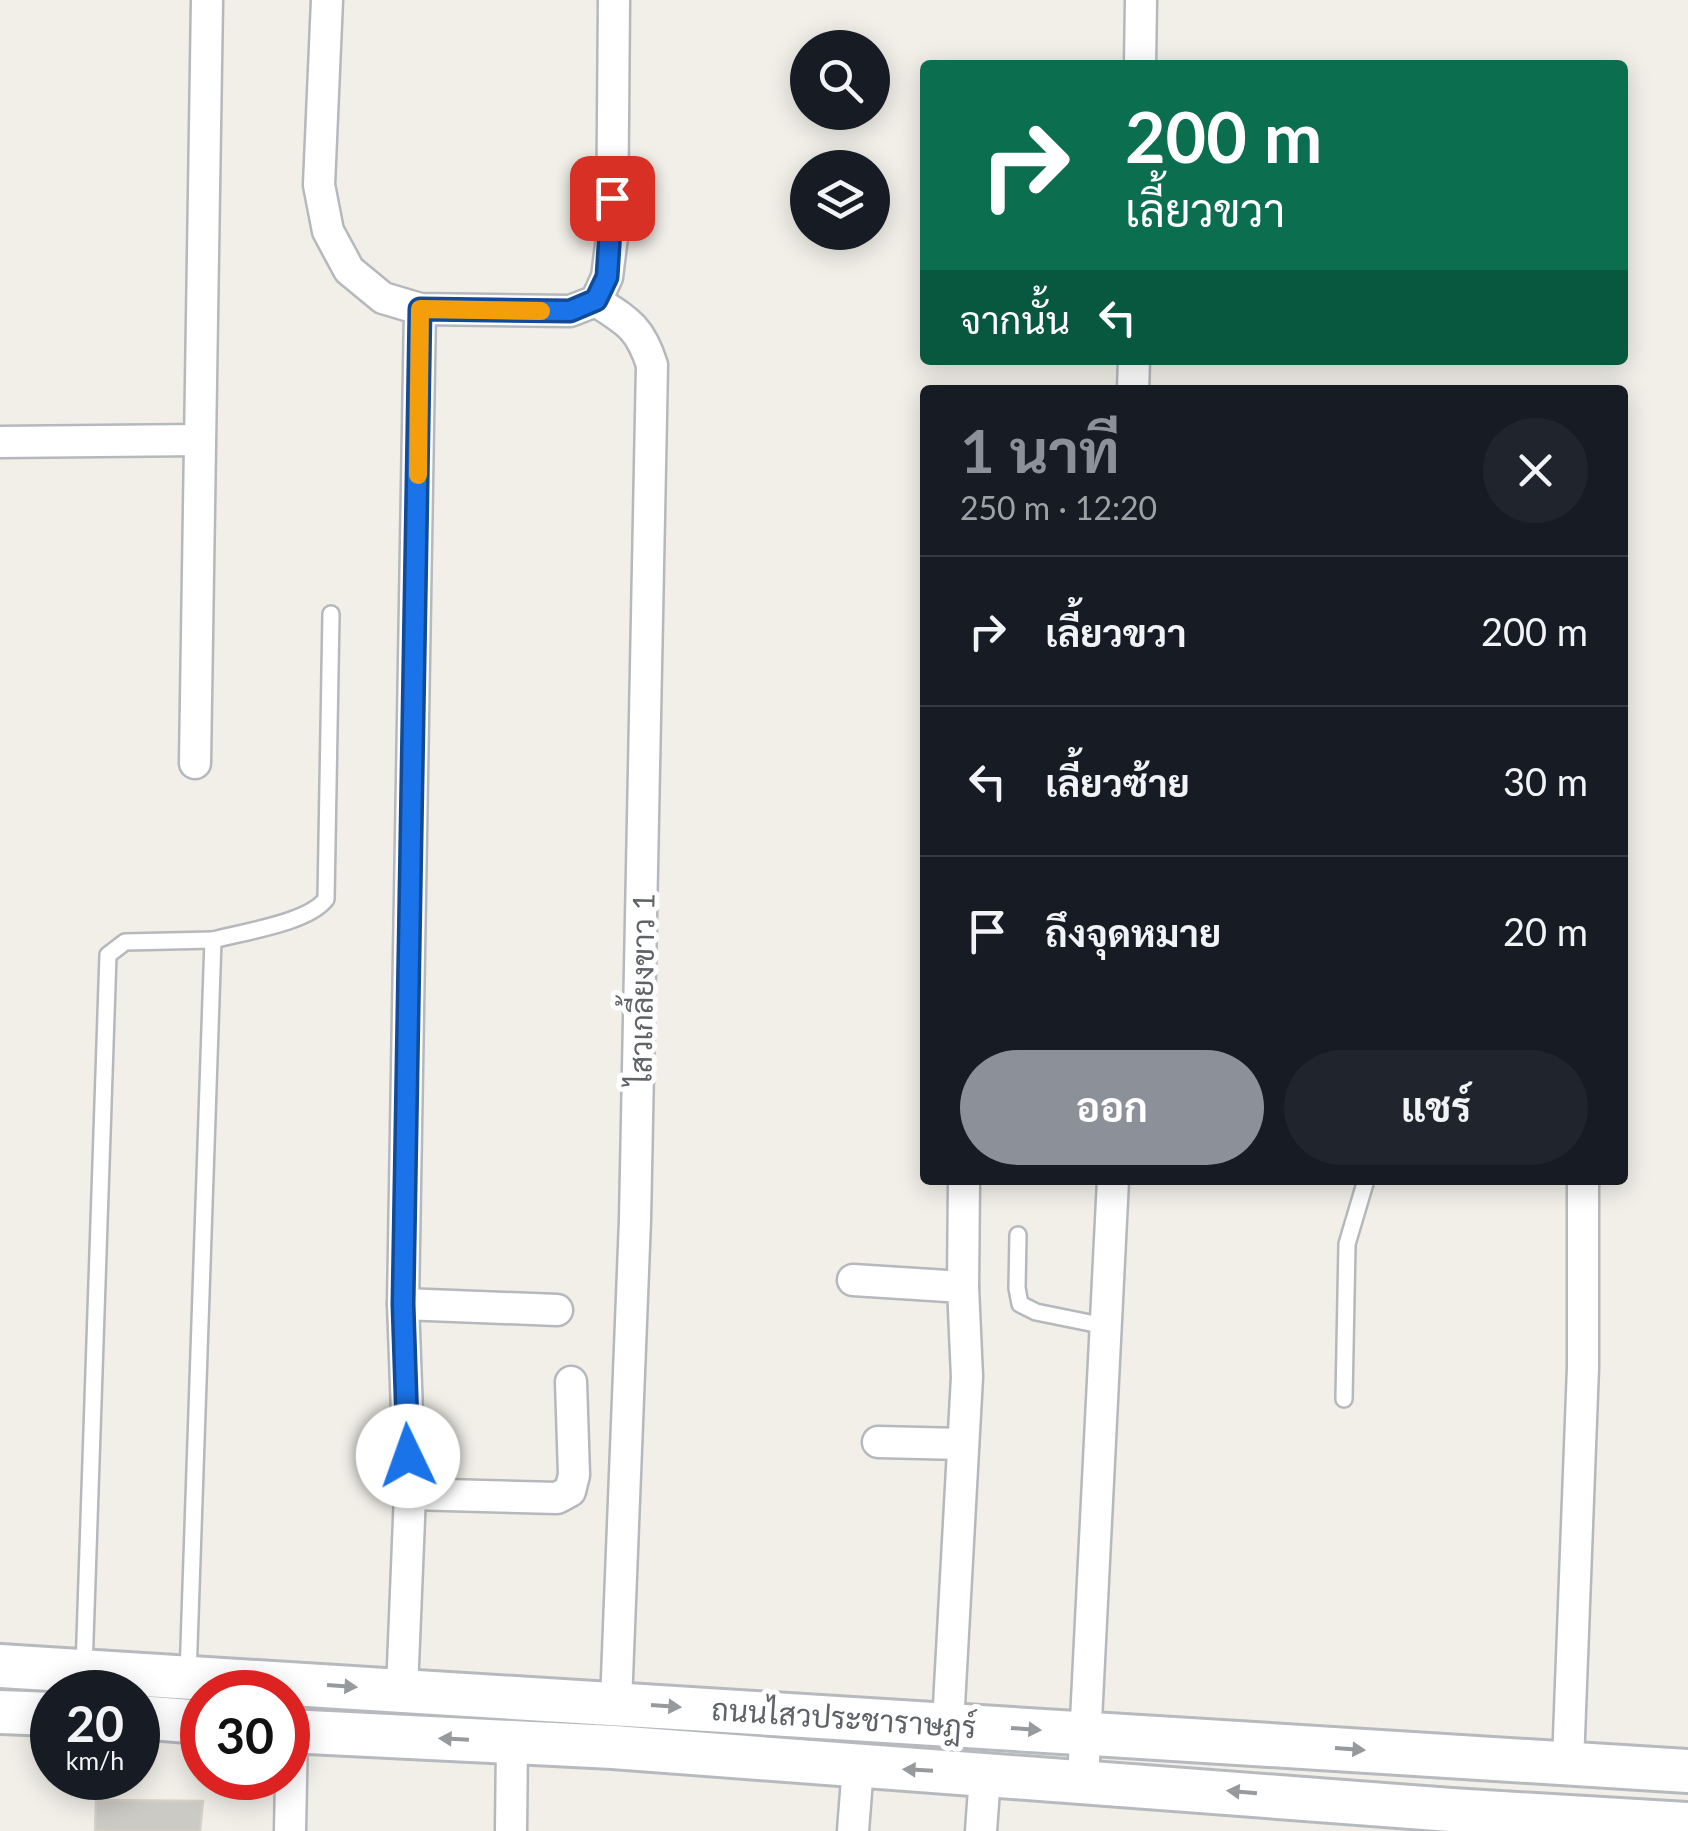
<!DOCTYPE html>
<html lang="th">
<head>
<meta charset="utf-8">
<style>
  body { margin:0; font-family:Lato,Sarabun,sans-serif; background:#20242c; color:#f1f3f6; height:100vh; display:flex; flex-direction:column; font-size:38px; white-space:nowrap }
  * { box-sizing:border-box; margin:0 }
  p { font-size:32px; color:#9ea1a6 }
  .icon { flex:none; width:55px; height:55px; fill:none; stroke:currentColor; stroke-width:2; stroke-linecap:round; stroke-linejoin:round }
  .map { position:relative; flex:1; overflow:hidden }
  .drawer { position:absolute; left:920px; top:385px; width:708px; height:800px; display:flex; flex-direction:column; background:#171b24; border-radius:10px; box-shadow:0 5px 25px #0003 }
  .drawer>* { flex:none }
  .hud { position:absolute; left:920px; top:60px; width:708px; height:305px; border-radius:10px; box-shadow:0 5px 25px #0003; background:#0b6e4f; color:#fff; overflow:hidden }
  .buttons { position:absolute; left:790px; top:30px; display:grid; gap:20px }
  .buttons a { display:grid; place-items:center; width:100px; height:100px; border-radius:50%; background:#171b24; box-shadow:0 5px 25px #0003; font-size:50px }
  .speed { position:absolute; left:30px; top:1670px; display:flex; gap:20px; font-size:50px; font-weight:700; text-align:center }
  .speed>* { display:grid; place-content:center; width:130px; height:130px; border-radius:50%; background:#171b24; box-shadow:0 5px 25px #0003; line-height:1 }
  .speed small { font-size:25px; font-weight:400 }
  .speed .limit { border:15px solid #d22; background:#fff; color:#111 }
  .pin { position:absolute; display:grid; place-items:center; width:85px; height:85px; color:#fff; margin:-42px; border-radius:20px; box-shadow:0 5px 15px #0006 }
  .me { position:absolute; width:110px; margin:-55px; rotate:357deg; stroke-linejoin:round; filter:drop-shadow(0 0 8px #0008) }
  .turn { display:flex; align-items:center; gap:35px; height:210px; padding:0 40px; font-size:45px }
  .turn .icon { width:130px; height:130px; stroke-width:2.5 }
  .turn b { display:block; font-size:70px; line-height:85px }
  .then { display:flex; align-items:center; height:95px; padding:0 40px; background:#0003; gap:20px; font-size:38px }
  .round { display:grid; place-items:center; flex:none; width:105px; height:105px; border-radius:52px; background:#20242c }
  .headline { display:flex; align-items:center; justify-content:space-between; height:170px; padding:0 40px }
  h1 { font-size:60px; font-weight:700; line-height:75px; color:#8c9099 }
  .action { display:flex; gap:20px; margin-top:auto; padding:20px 40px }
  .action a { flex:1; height:115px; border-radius:60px; background:#8c9099; color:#fff; font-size:40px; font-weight:700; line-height:115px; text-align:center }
  .action a+a { background:#20242c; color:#f1f3f6 }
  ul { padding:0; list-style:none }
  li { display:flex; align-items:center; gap:30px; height:150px; padding:0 40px; border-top:2px solid #363941 }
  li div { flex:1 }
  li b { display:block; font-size:38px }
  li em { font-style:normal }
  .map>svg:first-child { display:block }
</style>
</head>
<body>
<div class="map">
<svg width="1688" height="1831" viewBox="0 0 1688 1831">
  <rect width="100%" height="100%" fill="#f1efe8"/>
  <polygon fill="#cccac5" stroke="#d6d1c6" stroke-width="2.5" points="96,1800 203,1801 200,1831 95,1831"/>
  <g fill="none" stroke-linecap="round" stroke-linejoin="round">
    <g stroke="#b5b8bc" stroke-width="20">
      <g id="lane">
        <path d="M213 940C242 932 308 923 326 899L331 614"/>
        <polyline points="1018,1235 1017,1288 1020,1304 1036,1312 1105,1326"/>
        <polyline points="1344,1399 1347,1244 1366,1180"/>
        <polyline points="84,1669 108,955 125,942 213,940 188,1676"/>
      </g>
    </g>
    <g stroke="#b5b8bc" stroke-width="35">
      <g id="street">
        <polyline points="327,0 319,185 328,231 349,270 383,298 420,309 570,311 596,301 607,277 612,237 614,0"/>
        <polyline points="1140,65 1141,0"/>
        <path d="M596 301C627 321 640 327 652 365L635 1220 616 1703"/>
        <polyline points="1133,390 1134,360"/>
        <polyline points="0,442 199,440"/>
        <polyline points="195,763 207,0"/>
        <polyline points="853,1280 963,1287"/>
        <polyline points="403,1304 557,1310"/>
        <polyline points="878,1442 963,1444"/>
        <polyline points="410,1494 557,1498 570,1491 574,1475 571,1382"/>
        <polyline points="402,1690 410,1494 403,1304 420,309"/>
        <polyline points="948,1724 967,1377 963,1287 964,1180"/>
        <polyline points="1568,1763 1583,1367 1583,1180"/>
        <polyline points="1083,1781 1113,1180"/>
        <polyline points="290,1831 292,1731"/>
        <polyline points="511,1831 512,1742"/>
        <polyline points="853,1831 858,1766"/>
        <polyline points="981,1831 985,1776"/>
      </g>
    </g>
    <g stroke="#b6babf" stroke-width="48">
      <g id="secondary">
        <polyline points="0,1666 1688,1771"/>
        <polyline points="0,1712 52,1714"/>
        <polyline points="138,1717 202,1722"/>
        <polyline points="288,1731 613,1747 1451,1810 1688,1824"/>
      </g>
    </g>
    <use href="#lane" stroke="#fff" stroke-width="15"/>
    <use href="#street" stroke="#fff" stroke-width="30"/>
    <use href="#secondary" stroke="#fff" stroke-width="42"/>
  </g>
  <defs><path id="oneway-solid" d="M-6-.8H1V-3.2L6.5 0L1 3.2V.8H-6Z" transform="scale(2.5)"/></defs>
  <g fill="#979a9d">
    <use href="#oneway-solid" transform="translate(342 1686) rotate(4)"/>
    <use href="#oneway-solid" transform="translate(666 1706) rotate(4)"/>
    <use href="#oneway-solid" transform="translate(1026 1729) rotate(4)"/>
    <use href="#oneway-solid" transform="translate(454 1739) rotate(-177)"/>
    <use href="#oneway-solid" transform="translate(1350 1749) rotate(4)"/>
    <use href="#oneway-solid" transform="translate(918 1770) rotate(-177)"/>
    <use href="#oneway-solid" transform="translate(1242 1792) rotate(-175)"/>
  </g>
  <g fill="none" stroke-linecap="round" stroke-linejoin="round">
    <g stroke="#114b97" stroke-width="25">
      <polyline id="route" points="408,1456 403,1304 420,309 570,311 596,300 607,277 612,198"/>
    </g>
    <use href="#route" stroke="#1a73e8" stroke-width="18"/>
    <polyline stroke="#f59e0b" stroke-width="18" points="418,475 420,309 541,311"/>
  </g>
  <g text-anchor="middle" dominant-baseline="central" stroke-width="10" stroke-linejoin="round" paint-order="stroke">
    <g font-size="30" fill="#5f6368" stroke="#fff">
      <text transform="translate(641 989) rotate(-89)">ไสวเกลี้ยงขาว 1</text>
      <text transform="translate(844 1717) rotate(4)">ถนนไสวประชาราษฎร์</text>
    </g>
  </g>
</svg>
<div class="buttons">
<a><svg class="icon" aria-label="search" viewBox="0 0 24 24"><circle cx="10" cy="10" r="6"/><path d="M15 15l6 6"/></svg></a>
<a><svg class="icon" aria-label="layers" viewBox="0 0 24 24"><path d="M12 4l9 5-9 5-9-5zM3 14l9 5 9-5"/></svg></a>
</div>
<div class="speed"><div>20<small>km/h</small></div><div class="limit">30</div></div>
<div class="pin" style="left:612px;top:198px;background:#d93025"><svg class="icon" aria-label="arrive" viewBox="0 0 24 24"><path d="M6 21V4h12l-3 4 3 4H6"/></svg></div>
<svg class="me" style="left:408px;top:1456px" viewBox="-20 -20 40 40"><circle r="19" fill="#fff"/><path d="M0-13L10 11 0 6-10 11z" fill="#1a73e8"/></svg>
<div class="hud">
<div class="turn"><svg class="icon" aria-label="right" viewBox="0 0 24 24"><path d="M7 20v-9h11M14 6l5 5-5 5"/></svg><div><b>200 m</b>เลี้ยวขวา</div></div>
<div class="then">จากนั้น<svg class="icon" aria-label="left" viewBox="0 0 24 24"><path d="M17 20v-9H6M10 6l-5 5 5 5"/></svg></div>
</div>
<section class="drawer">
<div class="headline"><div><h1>1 นาที</h1><p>250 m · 12:20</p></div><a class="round"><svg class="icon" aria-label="close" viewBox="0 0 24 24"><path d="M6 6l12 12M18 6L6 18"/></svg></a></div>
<ul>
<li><svg class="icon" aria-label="right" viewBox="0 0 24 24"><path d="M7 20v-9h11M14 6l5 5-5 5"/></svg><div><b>เลี้ยวขวา</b></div><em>200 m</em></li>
<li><svg class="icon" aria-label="left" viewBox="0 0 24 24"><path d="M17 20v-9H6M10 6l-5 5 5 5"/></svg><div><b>เลี้ยวซ้าย</b></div><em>30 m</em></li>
<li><svg class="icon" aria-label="arrive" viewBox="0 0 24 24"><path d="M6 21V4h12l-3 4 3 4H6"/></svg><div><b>ถึงจุดหมาย</b></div><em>20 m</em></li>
</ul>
<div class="action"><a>ออก</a><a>แชร์</a></div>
</section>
</div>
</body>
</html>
